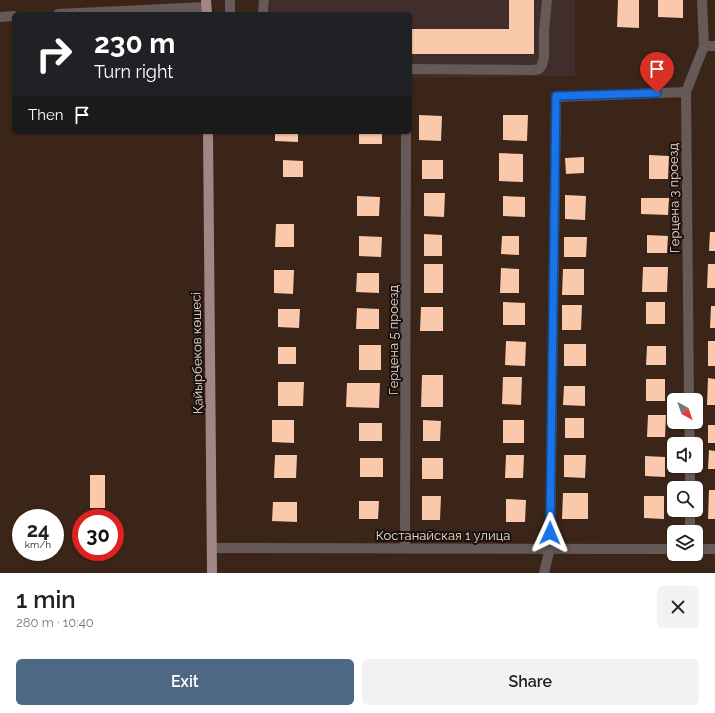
<!DOCTYPE html>
<html lang="en">
<head>
<meta charset="utf-8">
<style>
  body { margin:0; font-family:Raleway,sans-serif; background:#f2f2f2; color:#222; height:100vh; display:flex; flex-direction:column; font-size:15px; white-space:nowrap }
  * { box-sizing:border-box; margin:0 }
  p { font-size:13px; color:#767676 }
  .icon { flex:none; width:22px; height:22px; fill:none; stroke:currentColor; stroke-width:2; stroke-linecap:round; stroke-linejoin:round }
  .map { position:relative; height:573px; overflow:hidden }
  .panel { display:flex; flex-direction:column; background:#fff; flex:1 }
  .panel>* { flex:none }
  .hud { position:absolute; left:12px; top:12px; width:400px; height:122px; border-radius:6px; box-shadow:0 1px 3px #0004; background:#202124; color:#fff; overflow:hidden }
  .needle { width:26px; rotate:140deg }
  .tools { position:absolute; left:667px; top:393px; display:grid; gap:8px }
  .tools a { display:grid; place-items:center; width:36px; height:36px; border-radius:6px; background:#fff; box-shadow:0 1px 3px #0004; font-size:20px }
  .speed { position:absolute; left:12px; top:509px; display:flex; gap:8px; font-size:20px; font-weight:700; text-align:center }
  .speed>* { display:grid; place-content:center; width:52px; height:52px; border-radius:50%; background:#fff; box-shadow:0 1px 3px #0004; line-height:1 }
  .speed small { font-size:10px; font-weight:400 }
  .speed .limit { border:6px solid #d22; background:#fff; color:#111 }
  .pin { position:absolute; display:grid; place-items:center; width:34px; height:34px; color:#fff; margin:-41px -17px; border-radius:50% 50% 50% 0; rotate:-45deg; box-shadow:0 0 4px #0007 }
  .pin .icon { rotate:45deg }
  .me { position:absolute; width:44px; margin:-22px; rotate:1deg; stroke-linejoin:round; filter:drop-shadow(0 0 3px #0008) }
  .turn { display:flex; align-items:center; gap:14px; height:84px; padding:0 16px; font-size:18px }
  .turn .icon { width:52px; height:52px; stroke-width:2.5 }
  .turn b { display:block; font-size:28px; line-height:34px }
  .then { display:flex; align-items:center; height:38px; padding:0 16px; background:#0003; gap:8px; font-size:15px }
  .round { display:grid; place-items:center; flex:none; width:42px; height:42px; border-radius:6px; background:#f2f2f2 }
  .overview { display:flex; align-items:center; justify-content:space-between; height:68px; padding:0 16px }
  h1 { font-size:24px; font-weight:600; line-height:30px }
  .primary-button { display:flex; gap:8px; margin-top:auto; padding:8px 16px }
  .primary-button a { flex:1; height:46px; border-radius:6px; background:#4d6883; color:#fff; font-size:16px; font-weight:600; line-height:46px; text-align:center }
  .primary-button a+a { background:#f2f2f2; color:#222 }
  .map>svg:first-child { display:block }
</style>
</head>
<body>
<div class="map">
<svg width="715" height="573" viewBox="0 0 715 573">
  <rect width="100%" height="100%" fill="#3b2519"/>
  <polygon fill="#412d2a" points="270,0 575,0 575,76 410,78 410,14 270,14"/>
  <g fill="#fac8ab">
    <polygon points="509,0 534,0 534,54 410,54 410,29 509,29"/>
    <polygon points="618,0 639,0 639,28 617,27"/>
    <polygon points="658,0 683,0 683,18 658,17"/>
    <polygon points="419,115 442,116 441,141 419,140"/>
    <polygon points="503,115 528,115 527,141 503,140"/>
    <polygon points="275,132 298,132 298,142 275,141"/>
    <rect x="359" y="132" width="23" height="12"/>
    <polygon points="499,153 523,154 523,182 499,181"/>
    <polygon points="649,155 669,156 668,179 649,179"/>
    <polygon points="584,157 584,173 566,174 565,158"/>
    <polygon points="283,160 303,161 303,177 283,177"/>
    <rect x="422" y="160" width="21" height="19"/>
    <polygon points="424,193 445,193 444,217 424,216"/>
    <polygon points="565,195 586,196 585,220 565,219"/>
    <polygon points="357,196 380,197 379,216 357,216"/>
    <polygon points="503,196 525,197 525,217 503,216"/>
    <polygon points="641,198 669,198 668,215 641,214"/>
    <polygon points="276,224 294,224 294,247 275,247"/>
    <polygon points="710,232 715,232 715,251 709,251"/>
    <polygon points="424,234 442,235 442,256 424,256"/>
    <polygon points="647,235 668,236 667,253 647,253"/>
    <polygon points="359,236 382,237 381,257 359,256"/>
    <polygon points="502,236 519,236 519,255 501,254"/>
    <polygon points="564,237 587,237 586,257 564,257"/>
    <rect x="424" y="264" width="19" height="29"/>
    <polygon points="708,264 715,264 715,288 707,288"/>
    <polygon points="643,267 668,267 667,292 642,292"/>
    <polygon points="501,268 519,269 519,293 500,293"/>
    <polygon points="563,269 584,269 584,295 562,295"/>
    <polygon points="274,270 294,270 293,294 274,293"/>
    <polygon points="357,273 379,273 379,293 356,292"/>
    <polygon points="503,302 525,303 525,325 503,325"/>
    <rect x="646" y="302" width="19" height="22"/>
    <polygon points="562,305 582,305 581,330 562,330"/>
    <polygon points="711,306 715,306 715,328 710,328"/>
    <polygon points="421,307 443,307 443,331 420,331"/>
    <polygon points="357,308 379,309 379,329 356,329"/>
    <polygon points="278,309 300,309 299,328 278,327"/>
    <polygon points="506,341 526,342 525,366 505,365"/>
    <rect x="708" y="341" width="7" height="25"/>
    <rect x="564" y="344" width="22" height="22"/>
    <rect x="359" y="345" width="22" height="25"/>
    <polygon points="647,346 666,346 666,365 646,365"/>
    <rect x="278" y="347" width="18" height="17"/>
    <polygon points="422,375 443,375 443,407 421,407"/>
    <polygon points="503,377 522,377 521,405 502,404"/>
    <polygon points="708,378 715,379 715,405 707,405"/>
    <rect x="646" y="379" width="19" height="22"/>
    <polygon points="278,382 304,382 303,406 278,406"/>
    <polygon points="347,383 380,383 379,408 346,407"/>
    <polygon points="564,386 585,386 585,406 563,405"/>
    <polygon points="648,415 666,415 665,437 647,437"/>
    <rect x="565" y="418" width="19" height="20"/>
    <polygon points="272,420 294,420 294,443 272,442"/>
    <polygon points="423,420 441,421 440,441 423,441"/>
    <rect x="503" y="420" width="21" height="23"/>
    <rect x="359" y="423" width="23" height="18"/>
    <rect x="708" y="425" width="7" height="18"/>
    <polygon points="709,450 715,451 715,469 708,469"/>
    <polygon points="275,455 297,455 296,478 274,478"/>
    <polygon points="506,455 524,455 523,478 505,478"/>
    <polygon points="564,455 586,455 585,478 564,477"/>
    <polygon points="645,456 665,457 665,477 645,476"/>
    <rect x="360" y="458" width="23" height="19"/>
    <rect x="422" y="458" width="21" height="21"/>
    <rect x="90" y="475" width="15" height="33"/>
    <polygon points="709,490 715,490 715,519 708,519"/>
    <polygon points="563,493 588,493 588,519 562,519"/>
    <polygon points="422,496 441,496 440,520 422,520"/>
    <polygon points="644,496 664,496 664,519 644,518"/>
    <polygon points="506,499 526,500 525,522 506,522"/>
    <polygon points="359,501 379,501 378,519 359,519"/>
    <polygon points="273,502 297,502 297,522 272,521"/>
  </g>
  <g fill="none" stroke-linecap="round" stroke-linejoin="round">
    <g stroke="#665958" stroke-width="10">
      <polyline points="58,14 206,7"/>
      <polyline points="230,14 230,0"/>
      <polyline points="263,14 264,0"/>
      <polyline points="0,17 14,16"/>
      <polyline points="704,46 715,46"/>
      <polyline points="410,69 533,70 539,69 542,65 544,57 544,31 547,0"/>
      <polyline points="689,400 686,92 704,46 702,0"/>
      <polyline points="689,422 690,444"/>
      <polyline points="690,466 690,488"/>
      <polyline points="690,510 690,532"/>
      <polyline points="212,548 674,549"/>
      <polyline points="405,548 406,132"/>
      <polyline points="696,549 715,549"/>
      <polyline points="544,573 550,548 556,97 686,92"/>
    </g>
    <g stroke="#a18684" stroke-width="10">
      <polyline points="206,0 207,14"/>
      <polyline points="208,132 212,573"/>
    </g>
  </g>
  <g fill="none" stroke-linecap="round" stroke-linejoin="round">
    <g stroke="#114b97" stroke-width="10">
      <polyline id="route" points="550,533 556,96 657,93"/>
    </g>
    <use href="#route" stroke="#1a73e8" stroke-width="7"/>
  </g>
  <g text-anchor="middle" dominant-baseline="central" stroke-width="4" stroke-linejoin="round" paint-order="stroke">
    <g font-size="13" fill="#e8d9d1" stroke="#1b110c">
      <text transform="translate(674 198) rotate(-91)">Герцена 3 проезд</text>
      <text transform="translate(393 340) rotate(-90)">Герцена 5 проезд</text>
      <text transform="translate(197 353) rotate(-91)">Қайырбеков көшесі</text>
      <text x="443" y="535">Костанайская 1 улица</text>
    </g>
  </g>
</svg>
<div class="tools">
<a><svg class="needle" viewBox="-14 -14 28 28"><path d="M0-13l5 13h-10z" fill="#e53935"/><path d="M0 13l5-13h-10z" fill="#767676"/></svg></a>
<a><svg class="icon" aria-label="sound" viewBox="0 0 24 24"><path d="M4 9h4l5-4v14l-5-4H4zM17 9q2 3 0 6"/></svg></a>
<a><svg class="icon" aria-label="search" viewBox="0 0 24 24"><circle cx="10" cy="10" r="6"/><path d="M15 15l6 6"/></svg></a>
<a><svg class="icon" aria-label="layers" viewBox="0 0 24 24"><path d="M12 4l9 5-9 5-9-5zM3 14l9 5 9-5"/></svg></a>
</div>
<div class="speed"><div>24<small>km/h</small></div><div class="limit">30</div></div>
<div class="pin" style="left:657px;top:93px;background:#d93025"><svg class="icon" aria-label="arrive" viewBox="0 0 24 24"><path d="M6 21V4h12l-3 4 3 4H6"/></svg></div>
<svg class="me" style="left:550px;top:533px" viewBox="-20 -20 40 40"><path d="M0-17L14 15 0 8-14 15z" fill="#1a73e8" stroke="#fff" stroke-width="4"/></svg>
<div class="hud">
<div class="turn"><svg class="icon" aria-label="right" viewBox="0 0 24 24"><path d="M7 20v-9h11M14 6l5 5-5 5"/></svg><div><b>230 m</b>Turn right</div></div>
<div class="then">Then<svg class="icon" aria-label="arrive" viewBox="0 0 24 24"><path d="M6 21V4h12l-3 4 3 4H6"/></svg></div>
</div>
</div>
<section class="panel">
<div class="overview"><div><h1>1 min</h1><p>280 m · 10:40</p></div><a class="round"><svg class="icon" aria-label="close" viewBox="0 0 24 24"><path d="M6 6l12 12M18 6L6 18"/></svg></a></div>
<div class="primary-button"><a>Exit</a><a>Share</a></div>
</section>
</body>
</html>
